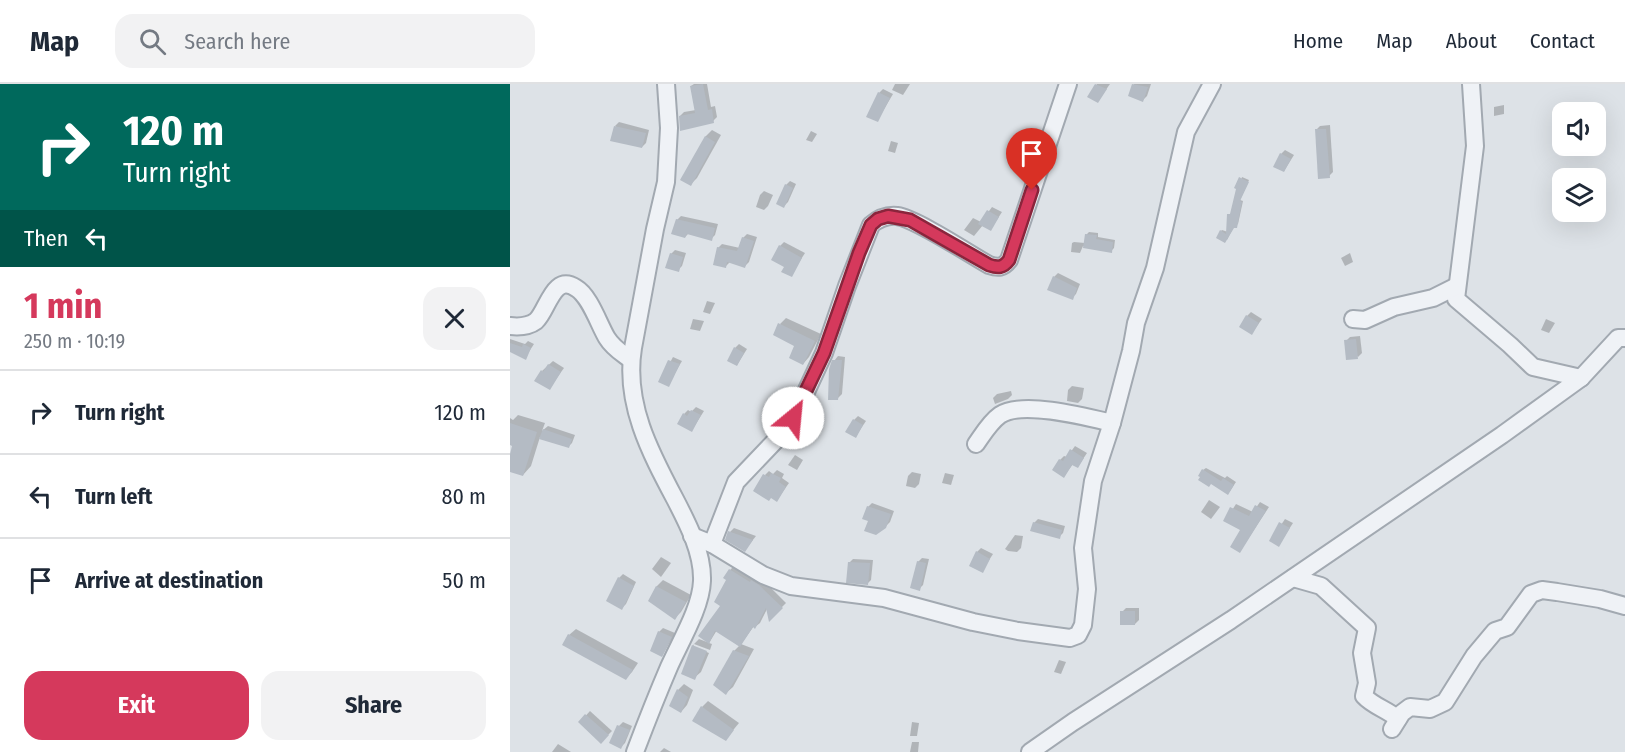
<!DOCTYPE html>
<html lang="en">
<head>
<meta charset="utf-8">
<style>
  body { margin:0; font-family:"Fira Sans Condensed",sans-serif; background:#f2f2f3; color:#1f2937; height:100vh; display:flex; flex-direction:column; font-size:22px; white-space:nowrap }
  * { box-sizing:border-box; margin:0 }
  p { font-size:20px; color:#747a83 }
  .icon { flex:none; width:33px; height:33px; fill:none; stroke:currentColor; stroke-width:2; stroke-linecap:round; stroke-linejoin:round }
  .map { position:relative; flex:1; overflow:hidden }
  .side { display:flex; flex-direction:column; background:#fff; width:510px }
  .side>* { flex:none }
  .guide { background:#00695c; color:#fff; overflow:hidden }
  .buttons { position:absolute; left:1042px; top:18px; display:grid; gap:12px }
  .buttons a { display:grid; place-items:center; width:54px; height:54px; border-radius:12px; background:#fff; box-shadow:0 6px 24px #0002; font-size:30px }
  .pin { position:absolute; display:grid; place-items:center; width:51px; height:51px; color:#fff; margin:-62px -26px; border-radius:50% 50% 50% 0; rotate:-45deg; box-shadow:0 0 6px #0007 }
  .pin .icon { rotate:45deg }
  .me { position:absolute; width:66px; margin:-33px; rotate:28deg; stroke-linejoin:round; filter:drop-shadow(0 0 4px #0008) }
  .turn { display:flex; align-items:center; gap:21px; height:126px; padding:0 24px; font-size:27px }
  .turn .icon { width:78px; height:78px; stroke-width:2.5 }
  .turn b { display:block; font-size:42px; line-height:51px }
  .then { display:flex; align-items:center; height:57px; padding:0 24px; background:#0003; gap:12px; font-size:22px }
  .round { display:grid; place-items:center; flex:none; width:63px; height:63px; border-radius:18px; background:#f2f2f3 }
  .overview { display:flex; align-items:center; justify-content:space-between; height:102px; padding:0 24px }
  h1 { font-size:36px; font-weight:700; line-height:45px; color:#d5395c }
  .button { display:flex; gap:12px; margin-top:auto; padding:12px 24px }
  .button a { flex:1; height:69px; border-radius:18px; background:#d5395c; color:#fff; font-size:24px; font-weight:700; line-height:69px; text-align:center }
  .button a+a { background:#f2f2f3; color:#1f2937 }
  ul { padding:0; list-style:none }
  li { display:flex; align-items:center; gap:18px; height:84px; padding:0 24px; border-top:2px solid #e0e1e3 }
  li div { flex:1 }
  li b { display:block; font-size:22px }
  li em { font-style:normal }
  header { display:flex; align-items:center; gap:36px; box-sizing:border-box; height:84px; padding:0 30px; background:#fff; border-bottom:2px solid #e0e1e3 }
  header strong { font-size:28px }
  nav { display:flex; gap:33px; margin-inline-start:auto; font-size:21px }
  .search { width:420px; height:54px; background:#f2f2f3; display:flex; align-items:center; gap:15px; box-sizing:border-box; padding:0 21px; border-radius:18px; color:#747a83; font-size:22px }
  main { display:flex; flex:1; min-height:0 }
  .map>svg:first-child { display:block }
</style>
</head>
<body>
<header>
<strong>Map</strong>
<div class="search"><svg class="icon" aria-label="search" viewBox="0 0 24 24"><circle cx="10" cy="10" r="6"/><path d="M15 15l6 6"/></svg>Search here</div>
<nav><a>Home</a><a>Map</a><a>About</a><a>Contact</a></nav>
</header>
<main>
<section class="side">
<div class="guide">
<div class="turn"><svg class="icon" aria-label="right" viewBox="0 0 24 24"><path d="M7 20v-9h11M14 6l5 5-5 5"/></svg><div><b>120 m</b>Turn right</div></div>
<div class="then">Then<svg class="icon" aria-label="left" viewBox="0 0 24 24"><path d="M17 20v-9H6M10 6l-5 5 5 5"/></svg></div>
</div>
<div class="overview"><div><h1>1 min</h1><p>250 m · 10:19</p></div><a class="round"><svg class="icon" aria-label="close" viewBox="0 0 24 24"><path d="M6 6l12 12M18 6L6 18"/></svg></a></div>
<ul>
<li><svg class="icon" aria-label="right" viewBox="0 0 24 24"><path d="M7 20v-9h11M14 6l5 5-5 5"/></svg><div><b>Turn right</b></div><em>120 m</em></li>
<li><svg class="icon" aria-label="left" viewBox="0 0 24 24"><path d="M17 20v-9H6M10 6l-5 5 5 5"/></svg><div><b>Turn left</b></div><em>80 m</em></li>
<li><svg class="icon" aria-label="arrive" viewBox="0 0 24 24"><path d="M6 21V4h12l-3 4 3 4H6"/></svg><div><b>Arrive at destination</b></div><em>50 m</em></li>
</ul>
<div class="button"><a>Exit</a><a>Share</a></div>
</section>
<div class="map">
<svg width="1115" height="668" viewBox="0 0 1115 668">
  <rect width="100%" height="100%" fill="#dde2e7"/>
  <g fill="#0003">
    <polygon points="184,0 197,0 201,23 205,22 207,33 203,37 170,32 174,28 186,26 181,2"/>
    <polygon points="385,0 400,0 393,11 382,6"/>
    <polygon points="587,0 600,0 588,17 579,13"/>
    <polygon points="624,0 641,0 637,12 633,16 620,11"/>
    <polygon points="373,5 383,10 367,37 369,9"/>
    <polygon points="994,21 994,30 984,32 984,23"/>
    <polygon points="109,38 139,46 136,59 132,63 105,42"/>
    <polygon points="820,41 823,88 819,92 806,46 810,42"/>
    <polygon points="202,46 211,51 187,94 181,100 172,96 196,52"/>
    <polygon points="301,47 307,50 302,58 296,56"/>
    <polygon points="381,57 388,59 385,69 378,67"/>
    <polygon points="775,66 784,71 774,87 771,70"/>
    <polygon points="732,93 739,96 730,116 733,117 728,140 724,142 717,156 711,147 712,146 718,148 718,131 722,129"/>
    <polygon points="280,97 286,100 278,118 274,122 276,101"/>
    <polygon points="254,107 263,111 258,122 254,126 246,123 250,111"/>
    <polygon points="482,123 492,128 481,145 473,141 464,152 454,146 463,134 471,138"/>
    <polygon points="171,132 208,140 205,151 201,155 179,149 175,153 167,136"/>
    <polygon points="579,148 588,149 588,153 605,156 604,164 601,167 573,162 570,169 561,168 562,159 564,158 575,159 576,151"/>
    <polygon points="237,150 247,153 239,178 235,182 220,178 216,182 208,164 212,160 230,164 233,154"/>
    <polygon points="274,158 295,169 281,191 276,182 270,162"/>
    <polygon points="165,166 176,169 172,182 168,186 161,170"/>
    <polygon points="840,169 843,178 835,182 831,174"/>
    <polygon points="548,189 570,200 566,210 562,214 539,205 544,193"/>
    <polygon points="197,217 205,219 200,230 193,228"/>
    <polygon points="741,228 752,235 742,249 737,232"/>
    <polygon points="276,234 311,250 299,273 293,280 286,261 270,240"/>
    <polygon points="183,235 194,237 190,247 180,245"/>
    <polygon points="1036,235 1045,239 1039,249 1031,246"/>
    <polygon points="850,252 852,269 848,273 836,257 840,253"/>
    <polygon points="0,255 15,260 18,257 24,260 15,274 0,266"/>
    <polygon points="229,260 237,265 227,281 225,264"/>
    <polygon points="328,272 335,273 332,310 328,314 324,277"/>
    <polygon points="163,273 172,277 158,301 150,297"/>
    <polygon points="43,277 54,284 39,305 32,287"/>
    <polygon points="562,302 574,304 572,315 568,319 557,317 558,306"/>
    <polygon points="501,307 502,311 498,315 485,320 483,314 487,310"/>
    <polygon points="186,323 194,327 182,346 174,330 178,326 181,328"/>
    <polygon points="8,331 35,339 32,347 38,342 65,351 62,359 58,363 30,353 21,382 13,391 0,386 0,375 4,361 0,360 0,334 3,336"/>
    <polygon points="348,332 356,337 346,352 344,336"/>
    <polygon points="565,362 577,369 571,378 568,382 563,380 554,392 550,376 554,372 557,373"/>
    <polygon points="285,371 293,376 287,386 278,381"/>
    <polygon points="696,384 715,394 717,392 726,398 720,407 693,386"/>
    <polygon points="267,386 274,390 272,394 279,399 267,416 255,391 259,387 263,390"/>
    <polygon points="402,388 411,390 409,400 405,404 396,402 398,392"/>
    <polygon points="435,389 444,391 441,401 432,399"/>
    <polygon points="699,416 710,423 701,435 691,428"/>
    <polygon points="750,418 759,423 730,467 732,445 715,437 726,420 743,428"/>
    <polygon points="362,419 384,427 380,438 375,443 360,436 358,423"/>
    <polygon points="528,435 555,442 553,449 549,453 524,439"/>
    <polygon points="775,435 783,439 769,461 761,456"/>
    <polygon points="224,444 246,452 235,466 220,448"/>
    <polygon points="505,451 513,452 511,464 507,468 498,467 495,465"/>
    <polygon points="471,464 483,470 472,487 467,468"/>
    <polygon points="151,473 161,479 151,493 142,485"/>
    <polygon points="412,474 419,475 413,501 409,505 408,478"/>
    <polygon points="343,475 363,476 361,496 357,500 339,479"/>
    <polygon points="225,481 254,497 276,519 260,535 258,523 250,539 245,543 244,542 231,560 244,565 223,603 216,609 224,567 229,562 207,546 199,559 202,560 200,566 184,560 189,555 197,558 212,522 220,486"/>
    <polygon points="113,490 126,498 116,520 112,524 109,494"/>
    <polygon points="153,496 181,511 171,528 165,534 140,516 147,502"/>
    <polygon points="616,524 629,524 629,536 625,540 612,528"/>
    <polygon points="153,544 165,549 152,572 149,548"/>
    <polygon points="66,545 128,579 122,588 116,594 59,551"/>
    <polygon points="184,560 184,563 199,569 191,588 184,594 173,589"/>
    <polygon points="549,576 556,578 551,590 544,588"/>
    <polygon points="174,600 183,606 177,621 171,628 168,606"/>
    <polygon points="198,617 229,639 215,656 192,623"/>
    <polygon points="80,627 102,647 91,658 70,638"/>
    <polygon points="113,638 122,642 115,659 111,663 109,642"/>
    <polygon points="402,638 409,639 407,652 400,652"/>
    <polygon points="402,658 409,658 408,668 400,668"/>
    <polygon points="48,660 61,668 42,668"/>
    <polygon points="154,664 161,668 150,668"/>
  </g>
  <g fill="#b4bbc4">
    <polygon points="193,0 198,26 202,25 204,39 170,47 169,32 185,29 180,2"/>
    <polygon points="585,0 597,5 588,19 577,13"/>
    <polygon points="622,0 638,3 633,18 618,12"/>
    <polygon points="368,8 380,14 368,38 356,33"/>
    <polygon points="104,42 136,49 132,64 100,57"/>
    <polygon points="805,45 816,45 820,94 808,95"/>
    <polygon points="195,52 205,58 181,102 170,96"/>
    <polygon points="770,69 781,75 774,88 763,83"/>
    <polygon points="729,93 739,98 730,117 732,118 727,144 724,144 715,159 706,154 710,146 716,150 717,130 720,130 726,105 724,104"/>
    <polygon points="275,100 283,104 274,124 266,120"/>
    <polygon points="477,126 489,133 481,147 468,140"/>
    <polygon points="166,135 205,144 202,157 177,150 175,154 161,150"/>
    <polygon points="575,150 587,151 586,155 603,158 602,169 573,164"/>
    <polygon points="232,153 244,157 235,184 217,178 216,184 203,181 207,163 227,167"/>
    <polygon points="269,161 292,174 282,193 271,188 274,183 261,176"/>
    <polygon points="160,169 173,173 169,188 155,184"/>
    <polygon points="543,192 567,204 563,216 537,206"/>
    <polygon points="736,231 749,239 742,251 729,243"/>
    <polygon points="268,239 305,257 293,281 279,274 284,262 263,251"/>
    <polygon points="846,255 848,275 836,276 834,256"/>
    <polygon points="0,259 12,263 13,260 21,264 16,276 0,268"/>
    <polygon points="224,263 234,269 227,282 217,277"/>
    <polygon points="158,276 170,280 159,303 148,298"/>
    <polygon points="322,276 332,276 328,316 318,316 319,285"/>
    <polygon points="38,280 51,288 40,306 24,297 31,286 33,288"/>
    <polygon points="181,326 191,331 182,348 167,340 173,329 177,332"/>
    <polygon points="343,335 353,341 346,354 335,348"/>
    <polygon points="0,339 27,348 13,392 0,388 0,370 2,362 0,361"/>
    <polygon points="33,345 62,355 59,364 29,355"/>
    <polygon points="560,365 574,374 568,384 562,381 554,394 542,386 549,375 553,377"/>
    <polygon points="692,385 711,397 713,394 724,401 718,411 701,400 699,403 688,396 690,393 688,392"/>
    <polygon points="261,389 271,394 269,398 276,403 267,418 261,414 259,417 243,407 253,390 259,393"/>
    <polygon points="745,421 756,427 730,469 720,463 730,446 713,437 720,423 739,432"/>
    <polygon points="357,422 381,430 376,444 366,451 354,447 358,437 352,435"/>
    <polygon points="523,438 552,446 550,455 520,447"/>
    <polygon points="769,438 780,444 769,463 759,457"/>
    <polygon points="218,447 243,456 235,468 215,456"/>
    <polygon points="466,467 480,475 473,489 459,482"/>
    <polygon points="407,477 416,479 410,507 400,504"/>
    <polygon points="338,478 360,479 358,501 336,499"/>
    <polygon points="219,485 240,498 241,496 249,501 273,524 259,538 256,524 245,545 243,543 230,563 205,547 199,560 188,552 210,522 204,518 216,496 213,494"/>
    <polygon points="108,493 124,502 112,526 96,517"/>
    <polygon points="146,502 176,518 165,536 138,517"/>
    <rect x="610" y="527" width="15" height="14"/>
    <polygon points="148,547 162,553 152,573 140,567"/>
    <polygon points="58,550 123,586 116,596 52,561"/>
    <polygon points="182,561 197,567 185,596 171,590"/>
    <polygon points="223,566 239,572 216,611 203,601"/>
    <polygon points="167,605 178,613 171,629 159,622"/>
    <polygon points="191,622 224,646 216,657 182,637"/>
    <polygon points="75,630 99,651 91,660 68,638"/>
    <polygon points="107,641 120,646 111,665 99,659"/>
  </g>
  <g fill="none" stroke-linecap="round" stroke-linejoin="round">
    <g stroke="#a2a9b1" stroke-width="20">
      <g id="minor">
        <polyline points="961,0 965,62 946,215 1000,261 1023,283 1071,294"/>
        <polyline points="843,235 855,236 884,223 923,214 947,202"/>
        <path d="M0 242C9 243 18 243 26 237 38 226 43 189 66 204 80 212 89 241 97 254 103 264 112 269 121 276"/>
        <path d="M466 360C473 350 480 338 490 331 512 316 577 333 602 339"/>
        <polyline points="182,452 202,460 253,491 281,502 374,514 463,538 508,547 560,554 568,551 573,541 577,505 573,464 583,397 602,339 621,267 626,239 645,184 676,48 702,0"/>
        <path d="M202 460 226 398 266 356 289 323 314 269 337 202 361 141C369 134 377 131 387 132 407 135 459 170 479 181 488 184 493 184 499 176L558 0"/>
        <path d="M783 494 811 502 857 544 852 569 857 599 854 612C863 622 878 626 888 635"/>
        <polyline points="882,645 892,629 900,623 920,625 935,618 964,572 985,547 997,543 1021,510 1032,506 1047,508 1090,515 1115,522"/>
        <path d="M125 668C136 639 147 611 159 583 170 558 191 524 192 497 193 469 178 440 165 415 140 368 114 319 123 264L145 145 156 98 159 44 156 0"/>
        <polyline points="520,668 563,638 721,536 992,351 1071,294 1108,254 1115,254"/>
      </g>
    </g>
    <use href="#minor" stroke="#eff2f6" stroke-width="16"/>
  </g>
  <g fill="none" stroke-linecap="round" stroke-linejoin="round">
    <g stroke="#8a253c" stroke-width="15">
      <path id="route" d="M283 334 314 269 349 169 361 141 368 135 378 132 400 136 479 181C488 184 493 184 499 176L522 106"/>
    </g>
    <use href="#route" stroke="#d5395c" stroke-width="10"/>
  </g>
</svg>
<div class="buttons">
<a><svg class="icon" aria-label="sound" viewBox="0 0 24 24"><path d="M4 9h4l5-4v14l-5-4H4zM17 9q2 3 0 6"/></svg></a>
<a><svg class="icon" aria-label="layers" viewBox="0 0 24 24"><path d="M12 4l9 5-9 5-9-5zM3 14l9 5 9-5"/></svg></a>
</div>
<div class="pin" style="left:522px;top:106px;background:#d93025"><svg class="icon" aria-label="arrive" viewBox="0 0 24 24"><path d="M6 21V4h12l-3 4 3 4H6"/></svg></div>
<svg class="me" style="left:283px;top:334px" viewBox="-20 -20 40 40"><circle r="19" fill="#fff"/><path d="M0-13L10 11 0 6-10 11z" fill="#d5395c"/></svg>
</div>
</main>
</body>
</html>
